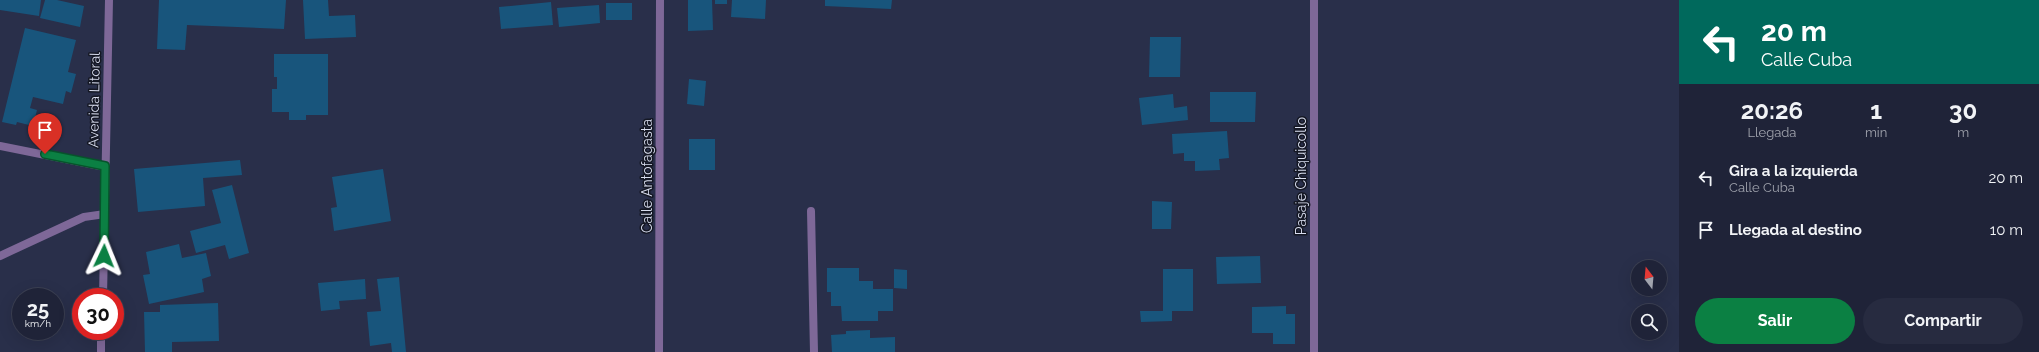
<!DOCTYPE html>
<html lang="es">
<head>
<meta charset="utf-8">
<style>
  body { margin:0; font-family:Raleway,sans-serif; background:#272b40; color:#f1f3f6; height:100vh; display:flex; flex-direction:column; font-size:15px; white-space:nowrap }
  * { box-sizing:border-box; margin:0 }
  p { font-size:13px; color:#a1a4ae }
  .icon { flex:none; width:22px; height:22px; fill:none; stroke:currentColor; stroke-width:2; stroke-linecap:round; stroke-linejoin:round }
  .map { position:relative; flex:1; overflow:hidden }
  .drawer { display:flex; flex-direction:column; background:#1f2338; width:360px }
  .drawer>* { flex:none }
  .top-card { background:#00695c; color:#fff; overflow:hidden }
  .needle { width:26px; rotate:344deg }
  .tools { position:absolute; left:1631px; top:260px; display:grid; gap:8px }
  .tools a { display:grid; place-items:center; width:36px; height:36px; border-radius:50%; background:#1f2338; box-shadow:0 4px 16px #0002,0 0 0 1px #3c4053; font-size:20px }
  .speed { position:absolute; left:12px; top:288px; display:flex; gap:8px; font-size:20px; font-weight:700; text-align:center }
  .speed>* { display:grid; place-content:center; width:52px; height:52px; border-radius:50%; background:#1f2338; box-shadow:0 4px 16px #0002,0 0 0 1px #3c4053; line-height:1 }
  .speed small { font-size:10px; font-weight:400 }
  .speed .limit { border:6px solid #d22; background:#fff; color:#111 }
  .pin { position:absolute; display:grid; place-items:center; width:34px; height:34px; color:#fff; margin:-41px -17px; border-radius:50% 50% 50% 0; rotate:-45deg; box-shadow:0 0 4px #0007 }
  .pin .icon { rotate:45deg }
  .me { position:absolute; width:44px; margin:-22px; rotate:2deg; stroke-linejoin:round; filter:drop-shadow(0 0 3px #0008) }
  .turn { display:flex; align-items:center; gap:14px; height:84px; padding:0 16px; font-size:18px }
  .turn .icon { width:52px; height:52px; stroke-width:2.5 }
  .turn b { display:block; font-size:28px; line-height:34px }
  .eta { display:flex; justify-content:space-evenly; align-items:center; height:68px; text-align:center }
  .eta b { font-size:24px; font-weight:700; line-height:28px }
  .action { display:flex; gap:8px; margin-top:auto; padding:8px 16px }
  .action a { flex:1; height:46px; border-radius:24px; background:#0b8043; color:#fff; font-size:16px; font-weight:700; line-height:46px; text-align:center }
  .action a+a { background:#272b40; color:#f1f3f6 }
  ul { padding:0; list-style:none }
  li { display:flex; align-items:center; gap:12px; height:52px; padding:0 16px }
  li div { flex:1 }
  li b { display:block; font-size:15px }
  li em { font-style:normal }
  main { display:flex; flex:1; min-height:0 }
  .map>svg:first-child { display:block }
</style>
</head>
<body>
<main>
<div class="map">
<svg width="1679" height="352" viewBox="0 0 1679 352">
  <rect width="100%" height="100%" fill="#292f4a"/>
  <g fill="#18557c">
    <polygon points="0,0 41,0 39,16 0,10"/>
    <polygon points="45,0 57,0 84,6 80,27 40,18"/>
    <polygon points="159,0 286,0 284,29 187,25 185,50 157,49"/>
    <polygon points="303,0 328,0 329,16 355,15 356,37 305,39"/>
    <polygon points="688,0 712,0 713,30 688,31"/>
    <rect x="715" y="0" width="12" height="4"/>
    <polygon points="732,0 766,0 765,19 731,17"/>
    <polygon points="825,0 892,0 891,9 825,6"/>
    <polygon points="551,2 553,25 501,29 499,7"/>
    <rect x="606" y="3" width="26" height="17"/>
    <polygon points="599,5 600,23 559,27 557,8"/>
    <polygon points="25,28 76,40 68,72 76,74 71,93 66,91 63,104 33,97 30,108 37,110 33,126 17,122 16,125 2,122"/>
    <polygon points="1150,37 1181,37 1180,77 1149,77"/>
    <polygon points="274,54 328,54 328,115 306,115 306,120 289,120 289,112 272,112 272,89 277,89 277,77 274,77"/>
    <polygon points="689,79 706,81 704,106 687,104"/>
    <polygon points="1210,92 1256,92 1255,122 1210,122"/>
    <polygon points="1173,94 1174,108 1187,106 1188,120 1142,125 1139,98"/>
    <polygon points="1227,131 1229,158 1219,159 1220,170 1195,171 1195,161 1184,161 1184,153 1173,154 1172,134"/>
    <rect x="689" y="139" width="26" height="31"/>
    <polygon points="240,160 242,175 203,178 205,206 138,212 134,169"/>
    <polygon points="383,169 391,221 334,231 331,208 337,207 332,177"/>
    <polygon points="232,185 249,253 229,259 225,245 196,253 190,231 221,223 212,190"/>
    <polygon points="1152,201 1172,202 1171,229 1152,229"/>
    <polygon points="179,244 182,258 206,253 211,276 202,279 204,292 149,304 143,275 150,274 146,252"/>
    <polygon points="1260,256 1261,283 1217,284 1216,257"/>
    <polygon points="827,268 859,268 859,281 873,281 873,289 893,289 893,311 878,311 878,321 842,321 841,306 831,306 831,292 827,292"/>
    <polygon points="894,269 907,270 907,289 894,288"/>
    <polygon points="1163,269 1193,269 1193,311 1172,311 1172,321 1141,322 1140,311 1163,311"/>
    <polygon points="399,277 400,289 406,352 392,352 391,343 370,346 367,312 381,311 377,279"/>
    <polygon points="365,279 366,299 339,301 340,309 321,311 318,283"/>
    <polygon points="218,303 219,341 172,342 172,352 145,352 144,312 160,312 160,305"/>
    <polygon points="1286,306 1286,314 1295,314 1295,344 1273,344 1273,333 1252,333 1252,307"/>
    <polygon points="870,330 870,338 895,337 895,352 832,352 831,335 846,334 846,331"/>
  </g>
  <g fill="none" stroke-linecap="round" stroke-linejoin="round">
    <g stroke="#7e6898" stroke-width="8">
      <polyline points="811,211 814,352"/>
      <polyline points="0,256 84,217 105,214"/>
    </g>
    <g stroke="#7e6898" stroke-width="8">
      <polyline points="1314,0 1314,352"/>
      <polyline points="0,146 105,167"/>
      <polyline points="103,297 109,0"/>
      <polyline points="101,352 101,331"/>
      <polyline points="659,352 660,0"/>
    </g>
  </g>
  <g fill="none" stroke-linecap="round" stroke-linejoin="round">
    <g stroke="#07532c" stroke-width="10">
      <polyline id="route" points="45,154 105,166 104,256"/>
    </g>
    <use href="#route" stroke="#0b8043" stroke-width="7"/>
  </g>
  <g text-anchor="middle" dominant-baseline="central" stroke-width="3" stroke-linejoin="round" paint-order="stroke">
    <g font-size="14" fill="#d8ddef" stroke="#151824">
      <text transform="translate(94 100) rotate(-89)">Avenida Litoral</text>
      <text transform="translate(647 176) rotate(-90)">Calle Antofagasta</text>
      <text transform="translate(1301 176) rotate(-90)">Pasaje Chiquicollo</text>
    </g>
  </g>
</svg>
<div class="tools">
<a><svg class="needle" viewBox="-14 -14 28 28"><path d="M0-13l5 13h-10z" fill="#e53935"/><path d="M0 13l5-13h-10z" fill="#a1a4ae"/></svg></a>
<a><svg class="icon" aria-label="search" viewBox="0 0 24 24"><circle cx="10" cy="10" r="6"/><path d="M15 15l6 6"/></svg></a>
</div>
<div class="speed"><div>25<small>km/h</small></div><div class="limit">30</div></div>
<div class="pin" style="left:45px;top:154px;background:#d93025"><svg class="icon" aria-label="arrive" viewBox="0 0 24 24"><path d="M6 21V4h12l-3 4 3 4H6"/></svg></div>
<svg class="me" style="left:104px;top:256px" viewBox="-20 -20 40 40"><path d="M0-17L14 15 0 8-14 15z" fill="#0b8043" stroke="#fff" stroke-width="4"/></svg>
</div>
<section class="drawer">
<div class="top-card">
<div class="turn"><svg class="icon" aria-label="left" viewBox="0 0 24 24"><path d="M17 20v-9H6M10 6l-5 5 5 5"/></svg><div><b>20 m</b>Calle Cuba</div></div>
</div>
<div class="eta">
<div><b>20:26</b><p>Llegada</p></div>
<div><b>1</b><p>min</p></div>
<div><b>30</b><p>m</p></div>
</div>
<ul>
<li><svg class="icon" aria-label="left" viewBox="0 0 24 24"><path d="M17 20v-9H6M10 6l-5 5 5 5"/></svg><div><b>Gira a la izquierda</b><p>Calle Cuba</p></div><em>20 m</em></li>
<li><svg class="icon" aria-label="arrive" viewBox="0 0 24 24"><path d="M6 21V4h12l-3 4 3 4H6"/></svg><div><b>Llegada al destino</b></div><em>10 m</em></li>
</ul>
<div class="action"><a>Salir</a><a>Compartir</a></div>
</section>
</main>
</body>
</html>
